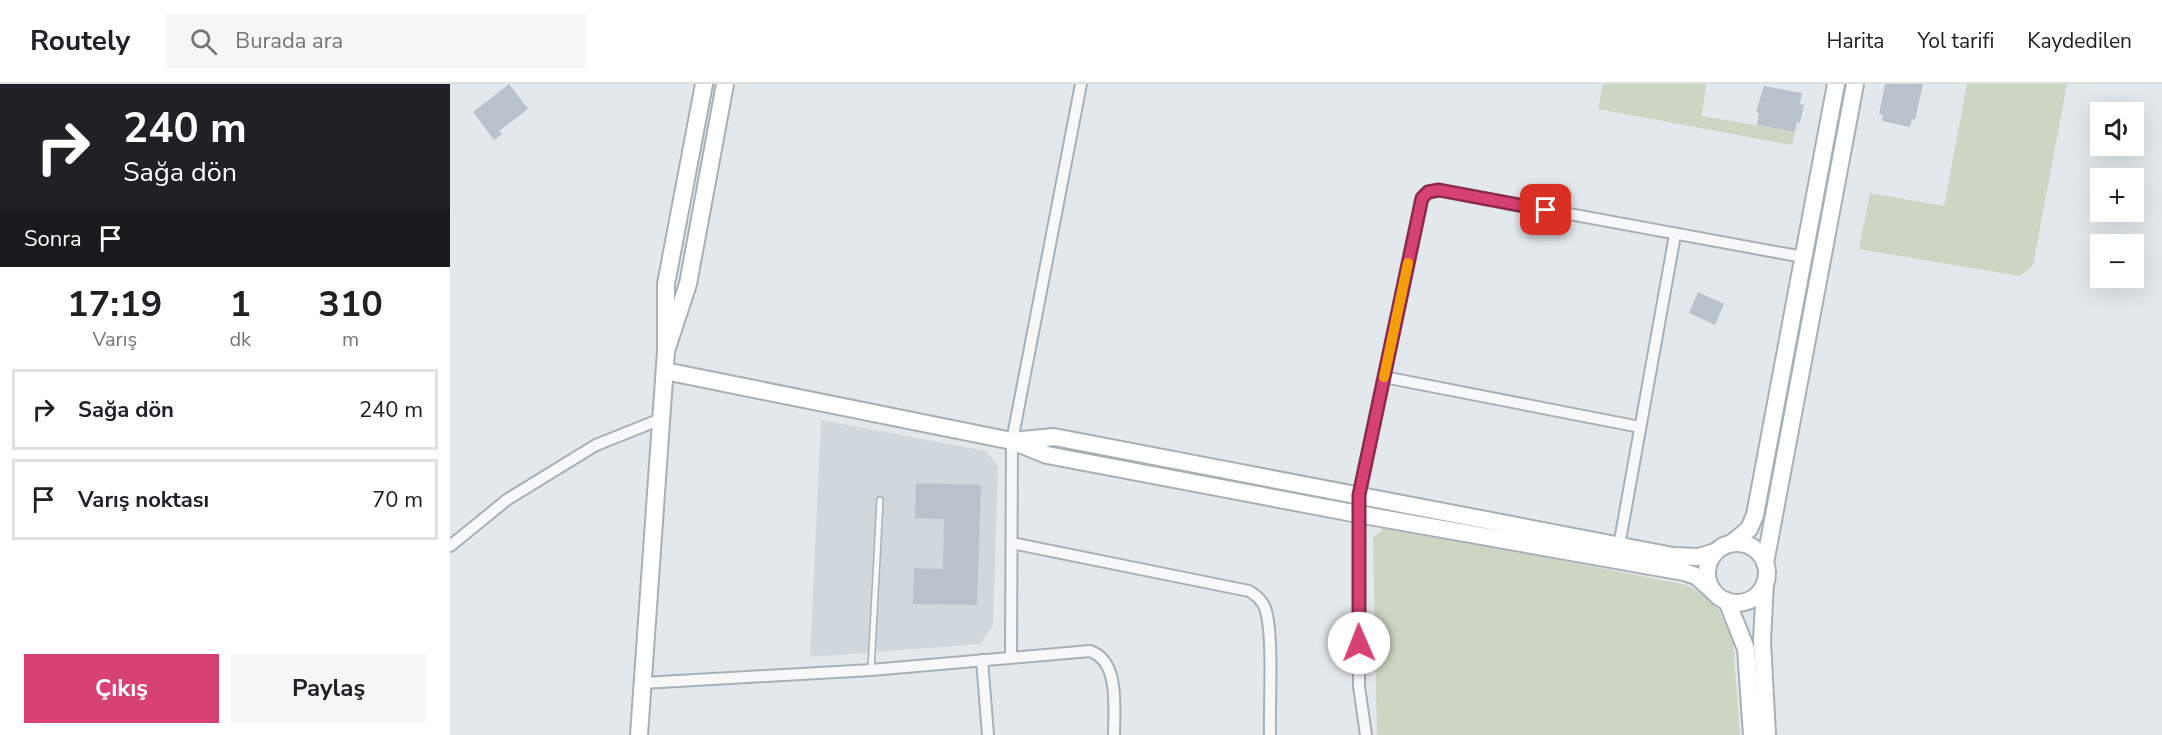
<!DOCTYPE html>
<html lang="tr">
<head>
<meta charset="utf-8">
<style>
  body { margin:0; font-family:"Nunito Sans",sans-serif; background:#f6f6f6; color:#202124; height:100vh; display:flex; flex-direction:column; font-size:22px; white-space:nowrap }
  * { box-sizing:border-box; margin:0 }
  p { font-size:20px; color:#757577 }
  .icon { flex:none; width:33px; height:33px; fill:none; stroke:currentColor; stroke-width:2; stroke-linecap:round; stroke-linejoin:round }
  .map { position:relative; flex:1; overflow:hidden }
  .panel { display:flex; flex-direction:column; background:#fff; width:450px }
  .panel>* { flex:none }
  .guide { background:#202124; color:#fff; overflow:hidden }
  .tools { position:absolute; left:1640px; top:18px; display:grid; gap:12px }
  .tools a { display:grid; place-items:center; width:54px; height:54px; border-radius:0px; background:#fff; box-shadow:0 6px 24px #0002; font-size:30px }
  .pin { position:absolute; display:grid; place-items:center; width:51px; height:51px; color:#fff; margin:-26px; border-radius:12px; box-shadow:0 3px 9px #0006 }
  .me { position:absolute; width:66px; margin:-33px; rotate:359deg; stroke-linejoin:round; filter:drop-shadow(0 0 4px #0008) }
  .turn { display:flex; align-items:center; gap:21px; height:126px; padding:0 24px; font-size:27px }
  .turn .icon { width:78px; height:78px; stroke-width:2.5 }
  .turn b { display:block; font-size:42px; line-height:51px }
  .then { display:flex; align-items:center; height:57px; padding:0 24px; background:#0003; gap:12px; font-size:22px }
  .eta { display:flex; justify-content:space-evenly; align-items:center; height:102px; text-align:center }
  .eta b { font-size:36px; font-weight:700; line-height:42px }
  .action { display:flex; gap:12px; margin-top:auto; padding:12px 24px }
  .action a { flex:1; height:69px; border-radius:0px; background:#d84173; color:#fff; font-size:24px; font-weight:700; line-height:69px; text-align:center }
  .action a+a { background:#f6f6f6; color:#202124 }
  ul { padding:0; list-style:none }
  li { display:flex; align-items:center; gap:18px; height:81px; margin:0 12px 9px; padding:0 12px; border:3px solid #e0e0e0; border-radius:0px }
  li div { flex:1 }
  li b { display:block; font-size:22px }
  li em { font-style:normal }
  header { display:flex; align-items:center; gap:36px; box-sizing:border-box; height:84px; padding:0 30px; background:#fff; border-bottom:2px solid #e0e0e0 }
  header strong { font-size:28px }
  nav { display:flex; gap:33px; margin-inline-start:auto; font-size:21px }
  .search { width:420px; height:54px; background:#f6f6f6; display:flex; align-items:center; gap:15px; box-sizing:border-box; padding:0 21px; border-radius:0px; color:#757577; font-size:22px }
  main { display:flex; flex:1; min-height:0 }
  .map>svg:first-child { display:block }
</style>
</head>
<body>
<header>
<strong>Routely</strong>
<div class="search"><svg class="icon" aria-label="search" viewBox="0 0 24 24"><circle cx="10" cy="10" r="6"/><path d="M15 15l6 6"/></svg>Burada ara</div>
<nav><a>Harita</a><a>Yol tarifi</a><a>Kaydedilen</a></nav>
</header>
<main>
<section class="panel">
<div class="guide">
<div class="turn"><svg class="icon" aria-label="right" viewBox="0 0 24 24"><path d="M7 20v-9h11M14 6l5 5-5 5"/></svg><div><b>240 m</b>Sağa dön</div></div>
<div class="then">Sonra<svg class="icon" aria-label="arrive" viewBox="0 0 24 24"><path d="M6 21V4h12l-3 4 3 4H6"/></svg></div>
</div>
<div class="eta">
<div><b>17:19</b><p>Varış</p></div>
<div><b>1</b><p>dk</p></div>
<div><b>310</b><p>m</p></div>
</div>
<ul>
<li><svg class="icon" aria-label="right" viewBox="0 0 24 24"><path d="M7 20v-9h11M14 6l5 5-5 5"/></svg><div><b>Sağa dön</b></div><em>240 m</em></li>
<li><svg class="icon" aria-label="arrive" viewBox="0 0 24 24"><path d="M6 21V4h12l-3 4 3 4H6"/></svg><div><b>Varış noktası</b></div><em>70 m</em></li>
</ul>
<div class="action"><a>Çıkış</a><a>Paylaş</a></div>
</section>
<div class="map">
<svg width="1712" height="651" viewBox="0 0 1712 651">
  <rect width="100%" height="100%" fill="#e3e8ec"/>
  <polygon fill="#d0d8de" points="371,336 536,367 548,383 543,542 530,560 360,573"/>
  <g fill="#ccd6c3">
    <polygon points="1153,0 1256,0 1252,32 1345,48 1342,61 1148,25"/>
    <polygon points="1517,0 1617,0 1583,181 1570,192 1409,165 1420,109 1494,122"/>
    <polygon points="936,442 1237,501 1265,518 1283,557 1290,651 927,651 923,454"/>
  </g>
  <g fill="#b9c2ca">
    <polygon points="59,0 78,25 49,47 52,50 44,56 23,28"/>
    <polygon points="1435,0 1473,0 1465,36 1462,35 1460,43 1432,37 1433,31 1429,30"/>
    <polygon points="1314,2 1352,9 1350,20 1354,21 1350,39 1347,38 1345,48 1307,41 1309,29 1306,28"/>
    <polygon points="1248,208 1274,220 1265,241 1239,229"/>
    <polygon points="466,399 531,401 527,521 463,520 464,484 493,485 494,435 465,434"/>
  </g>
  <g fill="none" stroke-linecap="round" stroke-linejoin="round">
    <g stroke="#a7b0b7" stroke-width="8">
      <polyline id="lane" points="421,586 430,416"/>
    </g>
    <g stroke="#a7b0b7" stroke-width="14">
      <g id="street">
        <polyline points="934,293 1190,343"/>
        <path d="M562 459 799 507C806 511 812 516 815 524 824 549 819 621 820 651"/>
        <polyline points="0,462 58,415 146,361 211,335"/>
        <polyline points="1169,462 1225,151"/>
        <polyline points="561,573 562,357 631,0"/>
        <polyline points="532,576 538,651"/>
        <path d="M193 599 421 586 640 567C670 577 664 624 664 651"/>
        <polyline points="916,651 909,602 909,411 972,114 978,108 989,106 1353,173"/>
      </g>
    </g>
    <g stroke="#a7b0b7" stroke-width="20">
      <g id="secondary">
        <polyline points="254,0 216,200 216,267 238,200 275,0"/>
        <polyline points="215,287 562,357"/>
        <polyline points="1282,459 1299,445 1305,431 1386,0"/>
        <circle cx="1287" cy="489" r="30"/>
        <polyline points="1315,479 1405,0"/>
        <polyline points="1315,499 1312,557 1317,651"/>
        <polyline points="1262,506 1246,492 1234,488 908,430 597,371 562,357 604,353 1223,472 1249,473 1265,468"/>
        <polyline points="1277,517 1296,565 1302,651"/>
        <polyline points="189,651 216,267"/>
      </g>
    </g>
    <use href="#lane" stroke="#f6f8fa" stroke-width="5"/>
    <use href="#street" stroke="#f6f8fa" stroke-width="10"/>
    <use href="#secondary" stroke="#fff" stroke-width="16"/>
  </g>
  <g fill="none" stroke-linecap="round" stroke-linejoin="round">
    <g stroke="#8c2a4b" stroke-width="15">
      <polyline id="route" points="909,559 909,411 972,114 978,108 989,106 1096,126"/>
    </g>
    <use href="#route" stroke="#d84173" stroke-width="10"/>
    <polyline stroke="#f59e0b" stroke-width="10" points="934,293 958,179"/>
  </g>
</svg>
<div class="tools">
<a><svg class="icon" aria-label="sound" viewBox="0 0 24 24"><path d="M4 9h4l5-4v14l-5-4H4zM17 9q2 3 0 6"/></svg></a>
<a>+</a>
<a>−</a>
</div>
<div class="pin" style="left:1096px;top:126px;background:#d93025"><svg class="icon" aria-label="arrive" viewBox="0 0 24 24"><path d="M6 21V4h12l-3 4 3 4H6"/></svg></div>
<svg class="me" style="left:909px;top:559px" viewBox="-20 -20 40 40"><circle r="19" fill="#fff"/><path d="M0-13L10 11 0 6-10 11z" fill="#d84173"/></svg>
</div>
</main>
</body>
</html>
